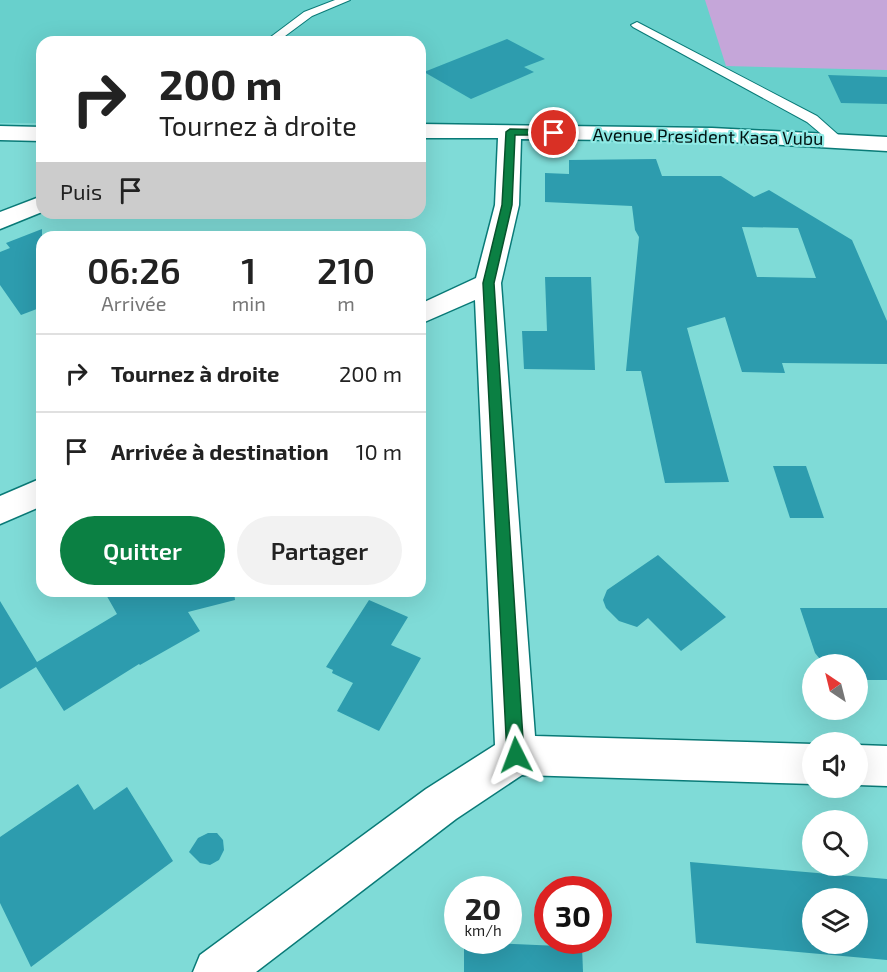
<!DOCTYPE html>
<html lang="fr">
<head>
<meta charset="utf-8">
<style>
  body { margin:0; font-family:"Exo 2",sans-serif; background:#f2f2f2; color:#222; height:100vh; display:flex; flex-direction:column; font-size:22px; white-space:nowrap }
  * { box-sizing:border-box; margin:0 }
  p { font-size:20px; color:#767676 }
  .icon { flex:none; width:33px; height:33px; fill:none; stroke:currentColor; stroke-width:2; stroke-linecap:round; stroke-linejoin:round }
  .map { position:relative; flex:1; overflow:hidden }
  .drawer { position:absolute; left:36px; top:231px; width:390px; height:366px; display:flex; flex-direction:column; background:#fff; border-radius:18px; box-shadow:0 6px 24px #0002 }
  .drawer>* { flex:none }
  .hud { position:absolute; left:36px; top:36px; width:390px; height:183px; border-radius:18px; box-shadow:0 6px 24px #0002; background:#fff; color:#222; overflow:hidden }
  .needle { width:39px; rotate:325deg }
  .controls { position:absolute; left:802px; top:654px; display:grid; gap:12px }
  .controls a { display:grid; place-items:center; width:66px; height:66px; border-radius:50%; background:#fff; box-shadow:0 6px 24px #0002; font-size:30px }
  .speed { position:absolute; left:444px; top:876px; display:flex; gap:12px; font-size:30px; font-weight:700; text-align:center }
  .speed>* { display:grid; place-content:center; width:78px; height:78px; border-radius:50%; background:#fff; box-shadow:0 6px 24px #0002; line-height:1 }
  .speed small { font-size:15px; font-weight:400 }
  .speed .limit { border:9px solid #d22; background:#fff; color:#111 }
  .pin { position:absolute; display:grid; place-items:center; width:51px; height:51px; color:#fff; margin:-26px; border:3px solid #fff; border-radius:50%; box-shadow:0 2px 6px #0007 }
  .me { position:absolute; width:66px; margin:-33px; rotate:357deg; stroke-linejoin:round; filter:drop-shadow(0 0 4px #0008) }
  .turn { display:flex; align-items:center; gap:21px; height:126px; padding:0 24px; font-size:27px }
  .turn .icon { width:78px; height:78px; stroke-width:2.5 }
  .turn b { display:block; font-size:42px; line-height:51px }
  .then { display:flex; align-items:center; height:57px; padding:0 24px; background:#0003; gap:12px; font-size:22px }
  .eta { display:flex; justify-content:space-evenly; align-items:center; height:102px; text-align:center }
  .eta b { font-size:36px; font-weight:600; line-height:42px }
  .action { display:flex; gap:12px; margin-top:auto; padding:12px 24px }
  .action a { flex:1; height:69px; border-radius:36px; background:#0b8043; color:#fff; font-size:24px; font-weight:600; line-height:69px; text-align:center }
  .action a+a { background:#f2f2f2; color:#222 }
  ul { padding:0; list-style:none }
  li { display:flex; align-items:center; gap:18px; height:78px; padding:0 24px; border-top:2px solid #e0e0e0 }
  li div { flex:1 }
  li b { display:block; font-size:22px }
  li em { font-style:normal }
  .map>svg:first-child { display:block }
</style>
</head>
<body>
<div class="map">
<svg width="887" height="972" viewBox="0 0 887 972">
  <rect width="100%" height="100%" fill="#7fdbd7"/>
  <polygon fill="#68d0cc" points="0,0 887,0 887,138 420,130 420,42 42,42 42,123 0,123"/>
  <polygon fill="#c5a6d9" points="705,0 887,0 887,70 726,66"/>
  <g fill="#2d9cae" fill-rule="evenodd">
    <polygon points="507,39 545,59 524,67 534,72 471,99 424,72"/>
    <polygon points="828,75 887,77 887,104 841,103"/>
    <path d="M656 159 662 176H721L754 197 769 190 852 240 887 321V364L782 363 785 373 742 372 725 317 687 328 729 482 665 483 641 371H626L639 237 635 230 632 206 545 202V173L569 174V160ZM742 227 798 228 816 278 757 277Z"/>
    <polygon points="42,229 42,307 21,315 0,285 0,252 10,248 6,243"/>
    <polygon points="545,277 591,277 595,370 524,369 522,331 547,331"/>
    <polygon points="773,466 806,466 824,518 790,518"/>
    <polygon points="658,555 726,617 681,651 648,618 637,627 619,621 606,608 603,600 607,590"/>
    <polygon points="104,591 234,591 235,600 188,612 200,631 140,665 139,664 64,711 36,667 0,689 0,601 37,662 117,614"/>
    <polygon points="369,600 408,617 391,645 421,658 379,731 337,711 353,683 332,673 333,670 326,667"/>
    <polygon points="800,608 887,608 887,680 858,680 858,664 824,664 815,653"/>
    <polygon points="78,784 94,810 127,787 173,861 31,967 0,903 0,837"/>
    <polygon points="208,833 217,833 223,840 224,850 219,860 210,865 200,863 189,852 198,838"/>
    <path d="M690 862 887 879V960L696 943ZM813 898H858V944H813Z"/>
    <polygon points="464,942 582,947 583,972 464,972"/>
  </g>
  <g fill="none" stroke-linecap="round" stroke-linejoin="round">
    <g stroke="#097a77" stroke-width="2">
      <g id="service">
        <polygon points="335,0 350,0 312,16 277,42 264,42 304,12"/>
        <polygon points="637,22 817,116 844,140 842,143 832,143 807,122 633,27 631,25"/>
      </g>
    </g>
    <g stroke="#097a77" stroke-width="3">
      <g id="minor">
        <polygon points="420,124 712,128 887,137 887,151 712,141 521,139 519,205 501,283 535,736 813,744 813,784 522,775 456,819 256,972 193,972 200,955 426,789 495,745 475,300 420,324 420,304 476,278 495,205 498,138 420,138"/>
        <polygon points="0,126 42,127 42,141 0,140"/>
        <polygon points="42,196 42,212 0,229 0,212"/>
        <polygon points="42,478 42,506 0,524 0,496"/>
        <polygon points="858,745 887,746 887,786 858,785"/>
      </g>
    </g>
    <use href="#service" fill="#fff" fill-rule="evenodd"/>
    <use href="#minor" fill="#fff" fill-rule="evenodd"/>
  </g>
  <polygon fill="#0b8043" stroke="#07532c" stroke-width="1.5" points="510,129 554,130 559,133 554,135 515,135 512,205 494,283 524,755 522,761 516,764 510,761 507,755 483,283 502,205 506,132"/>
  <g text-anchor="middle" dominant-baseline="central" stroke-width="4.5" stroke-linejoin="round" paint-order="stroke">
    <g font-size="18" fill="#011211" stroke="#8de9e4">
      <text transform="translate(708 136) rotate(1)">Avenue President Kasa Vubu</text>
    </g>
  </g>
</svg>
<div class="controls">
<a><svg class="needle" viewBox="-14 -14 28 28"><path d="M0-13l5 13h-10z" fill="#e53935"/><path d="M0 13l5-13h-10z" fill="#767676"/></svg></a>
<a><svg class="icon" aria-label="sound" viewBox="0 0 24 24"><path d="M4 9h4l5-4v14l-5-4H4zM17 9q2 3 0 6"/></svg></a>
<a><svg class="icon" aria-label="search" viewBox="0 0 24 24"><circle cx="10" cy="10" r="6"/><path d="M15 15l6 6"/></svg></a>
<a><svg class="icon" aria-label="layers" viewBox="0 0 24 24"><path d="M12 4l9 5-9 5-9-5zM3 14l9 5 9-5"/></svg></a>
</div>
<div class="speed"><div>20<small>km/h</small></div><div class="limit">30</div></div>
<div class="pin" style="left:554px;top:133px;background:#d93025"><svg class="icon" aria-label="arrive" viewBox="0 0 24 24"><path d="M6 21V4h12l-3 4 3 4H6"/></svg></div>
<svg class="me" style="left:516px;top:755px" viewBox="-20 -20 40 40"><path d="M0-17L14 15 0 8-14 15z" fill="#0b8043" stroke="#fff" stroke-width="4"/></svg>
<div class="hud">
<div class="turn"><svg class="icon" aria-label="right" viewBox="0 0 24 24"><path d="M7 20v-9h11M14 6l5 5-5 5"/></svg><div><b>200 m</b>Tournez à droite</div></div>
<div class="then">Puis<svg class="icon" aria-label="arrive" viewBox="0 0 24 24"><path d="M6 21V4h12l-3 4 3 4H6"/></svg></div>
</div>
<section class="drawer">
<div class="eta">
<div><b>06:26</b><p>Arrivée</p></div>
<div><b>1</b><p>min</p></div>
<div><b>210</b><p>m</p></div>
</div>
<ul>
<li><svg class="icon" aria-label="right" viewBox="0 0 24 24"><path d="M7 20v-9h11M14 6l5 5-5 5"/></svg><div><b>Tournez à droite</b></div><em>200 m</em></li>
<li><svg class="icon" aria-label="arrive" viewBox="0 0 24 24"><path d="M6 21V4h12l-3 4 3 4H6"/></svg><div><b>Arrivée à destination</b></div><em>10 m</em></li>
</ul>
<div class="action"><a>Quitter</a><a>Partager</a></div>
</section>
</div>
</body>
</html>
